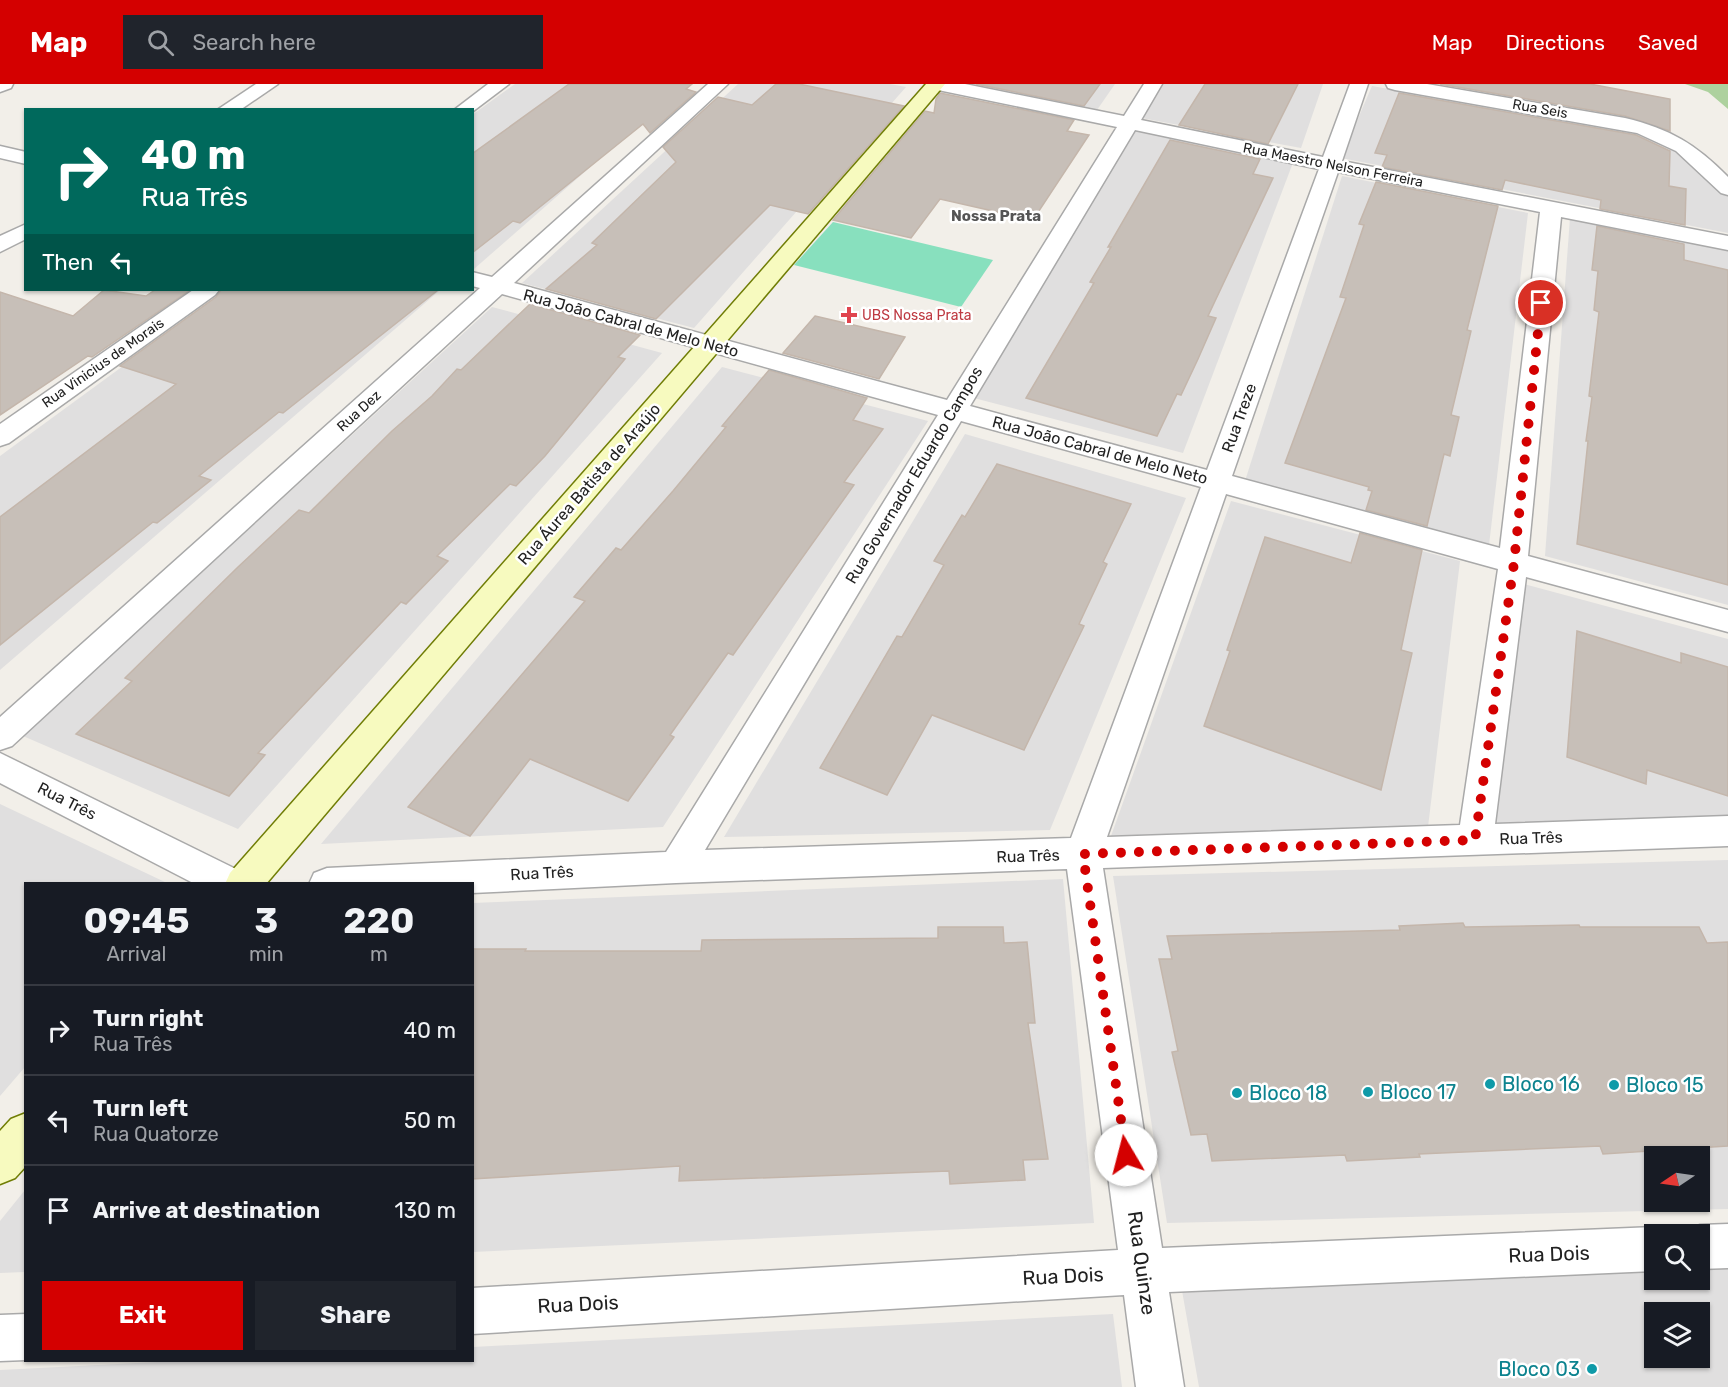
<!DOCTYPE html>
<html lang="en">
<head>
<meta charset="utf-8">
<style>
  body { margin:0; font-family:Rubik,sans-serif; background:#20242c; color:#f1f3f6; height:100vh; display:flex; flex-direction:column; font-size:22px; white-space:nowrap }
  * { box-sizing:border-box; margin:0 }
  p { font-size:20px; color:#9ea1a6 }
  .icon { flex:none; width:33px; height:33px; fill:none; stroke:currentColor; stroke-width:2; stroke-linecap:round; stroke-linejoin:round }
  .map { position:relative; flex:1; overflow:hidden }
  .side { position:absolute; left:24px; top:798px; width:450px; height:480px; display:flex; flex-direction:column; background:#171b24; border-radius:0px; box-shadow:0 2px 4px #0004 }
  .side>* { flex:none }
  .top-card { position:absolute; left:24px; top:24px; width:450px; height:183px; border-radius:0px; box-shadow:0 2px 4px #0004; background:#00695c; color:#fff; overflow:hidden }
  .needle { width:39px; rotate:257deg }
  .tools { position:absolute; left:1644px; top:1062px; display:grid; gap:12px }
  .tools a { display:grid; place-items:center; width:66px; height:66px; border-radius:0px; background:#171b24; box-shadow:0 2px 4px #0004; font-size:30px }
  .pin { position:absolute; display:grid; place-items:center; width:51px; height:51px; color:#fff; margin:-26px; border:3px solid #fff; border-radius:50%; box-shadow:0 2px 6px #0007 }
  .me { position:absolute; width:66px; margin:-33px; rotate:352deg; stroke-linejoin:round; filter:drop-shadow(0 0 4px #0008) }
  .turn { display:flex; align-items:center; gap:21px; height:126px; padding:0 18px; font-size:27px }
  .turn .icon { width:78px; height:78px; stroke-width:2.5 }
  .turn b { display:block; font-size:42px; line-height:51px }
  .then { display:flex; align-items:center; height:57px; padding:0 18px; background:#0003; gap:12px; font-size:22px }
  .eta { display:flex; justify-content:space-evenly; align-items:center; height:102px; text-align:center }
  .eta b { font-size:36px; font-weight:700; line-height:42px }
  .button { display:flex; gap:12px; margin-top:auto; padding:12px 18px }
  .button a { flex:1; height:69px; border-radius:0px; background:#d40000; color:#fff; font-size:24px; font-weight:700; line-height:69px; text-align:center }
  .button a+a { background:#20242c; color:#f1f3f6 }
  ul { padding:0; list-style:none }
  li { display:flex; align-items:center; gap:18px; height:90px; padding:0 18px; border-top:2px solid #363941 }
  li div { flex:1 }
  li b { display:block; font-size:22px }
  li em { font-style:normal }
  header { display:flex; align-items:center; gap:36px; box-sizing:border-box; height:84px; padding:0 30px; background:#d40000; color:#fff }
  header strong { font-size:28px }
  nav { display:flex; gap:33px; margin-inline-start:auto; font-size:21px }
  .search { width:420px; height:54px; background:#20242c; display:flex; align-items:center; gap:15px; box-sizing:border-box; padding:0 21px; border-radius:0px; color:#9ea1a6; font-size:22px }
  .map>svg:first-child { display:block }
</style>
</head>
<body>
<header>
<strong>Map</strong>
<div class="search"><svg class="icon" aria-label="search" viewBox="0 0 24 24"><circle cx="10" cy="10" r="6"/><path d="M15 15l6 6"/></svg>Search here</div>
<nav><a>Map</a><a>Directions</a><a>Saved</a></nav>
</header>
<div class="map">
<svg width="1728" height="1303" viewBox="0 0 1728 1303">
  <rect width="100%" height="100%" fill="#f2efe9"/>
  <g fill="#e0dfdf" fill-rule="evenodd">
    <polygon points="515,0 685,0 474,185 472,31"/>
    <polygon points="738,0 890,0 906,3 694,244 522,199"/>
    <polygon points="955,0 1115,0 1097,26"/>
    <polygon points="1155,0 1323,0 1301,64 1136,33"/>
    <polygon points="1372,2 1657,54 1686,68 1728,112 1728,149 1341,74"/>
    <polygon points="1127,44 1294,76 1183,369 970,313"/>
    <polygon points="1342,92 1528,129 1489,461 1245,397"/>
    <polygon points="1570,134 1728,165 1728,521 1545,472"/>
    <polygon points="227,206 439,207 0,586 0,372"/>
    <polygon points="492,223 662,269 238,745 23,652"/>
    <polygon points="722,283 928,337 663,743 321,760"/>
    <polygon points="965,350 1186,414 1050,746 724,753"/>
    <polygon points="1231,417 1460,477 1428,743 1111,752"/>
    <polygon points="1524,500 1728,555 1728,736 1495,743"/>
    <polygon points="0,720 167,799 26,800 25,983 0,1012"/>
    <path d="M1728 776V1125L1167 1139 1113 792ZM1654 1072H1700V1118H1654Z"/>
    <polygon points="1063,795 1094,1139 473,1168 472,819"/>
    <polygon points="25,1106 25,1188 0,1189 0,1137"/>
    <path d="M1700 1183H1728V1303H1199L1181 1201 1654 1185V1196H1700ZM1654 1228H1700V1274H1654Z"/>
    <polygon points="1113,1230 1122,1303 0,1303 0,1286 196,1276 472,1276 473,1263"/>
  </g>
  <polygon fill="#add19e" points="1685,0 1728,0 1728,25 1708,8"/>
  <polygon fill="#88e0be" points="833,138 993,176 961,223 794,181"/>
  <g fill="#c7bfb8" stroke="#c4b6ab" stroke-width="1.5">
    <polygon points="569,0 692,0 686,5 696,8 650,49 643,40 520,139 513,137 472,169 472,70"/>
    <polygon points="776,0 799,0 904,22 808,130 770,121 656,235 546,205 597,161 592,159 676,78 663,63 718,13 752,21"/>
    <polygon points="976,0 1100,0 1084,22"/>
    <polygon points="1205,0 1298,0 1268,60 1179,41"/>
    <polygon points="1440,0 1590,0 1670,15 1670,47 1625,32"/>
    <polygon points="940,9 1074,36 1067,47 1089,51 1033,136 940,115 911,154 833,136 925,27 934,29 936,15"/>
    <polygon points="1399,9 1636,51 1670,67 1669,102 1686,105 1685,141 1600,125 1601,116 1505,96 1502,106 1382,83 1387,71 1375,69"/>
    <polygon points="1170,56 1260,75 1253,90 1273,94 1208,232 1216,234 1198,275 1181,311 1177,310 1157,352 1026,314 1094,199 1090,198 1111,163 1108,163"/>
    <polygon points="1376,98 1498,122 1467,246 1471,247 1451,331 1459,333 1450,372 1444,370 1427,442 1366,426 1372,407 1368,406 1369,403 1285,379 1346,214 1340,213 1364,141 1359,140"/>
    <polygon points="1597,142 1684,160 1684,176 1728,186 1728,501 1577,460 1588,357 1586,357 1592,313 1589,312 1599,228 1594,226 1598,187 1592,186"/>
    <polygon points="104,206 146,212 155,206 190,206 92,273 88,272 0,331 0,208 73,232"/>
    <polygon points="221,206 438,206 283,329 279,328 199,392 211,396 157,439 153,438 0,561 0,433 176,300 120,282 216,213"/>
    <polygon points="530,220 640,251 618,273 625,275 545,372 516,402 510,400 437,472 448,477 406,520 401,518 258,669 265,671 229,712 76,650 132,597 125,594 238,483 299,426 309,429 392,347 432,312 457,285 461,286"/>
    <polygon points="815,232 905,253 879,295 783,269"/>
    <polygon points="769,286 867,314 853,336 883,345 844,398 854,401 733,571 728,569 670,651 674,653 628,717 530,675 470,752 408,723 585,517 574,513 616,464 621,466 673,407 726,343 722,342"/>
    <polygon points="997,380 1131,420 1103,478 1107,480 1079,540 1084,542 1024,666 932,631 887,711 820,684 897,552 902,553 944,481 934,477 962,431 965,433"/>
    <polygon points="1360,449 1422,466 1401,566 1412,569 1381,706 1204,642 1230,567 1227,566 1265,453 1351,479"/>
    <polygon points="1577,547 1681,579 1681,569 1728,583 1728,712 1647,686 1646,700 1567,673"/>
    <polygon points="1463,839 1465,843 1579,841 1580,843 1699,843 1707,859 1728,858 1728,1062 1603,1070 1600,1062 1419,1070 1420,1073 1347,1077 1345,1071 1212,1077 1207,1050 1191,1051 1172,968 1178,967 1159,875 1172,875 1167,852 1400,846 1399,842"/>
    <polygon points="938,843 1003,843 1004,859 1027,858 1035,939 1028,939 1048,1075 1023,1076 1025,1096 950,1100 949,1087 679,1097 680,1082 472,1095 472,865 526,865 525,867 701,867 702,856 938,854"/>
  </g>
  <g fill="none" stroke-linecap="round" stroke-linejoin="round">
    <g stroke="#a9a9a9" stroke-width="3">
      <g id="street">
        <polygon points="0,0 13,0 11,4 0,8"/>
        <polygon points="256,0 278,0 240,26 217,26"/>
        <polygon points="488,0 509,0 472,28 472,26 454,26"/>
        <path d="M708 0H728L514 199 947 316 1117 43 938 6 931 4 929 0H965L1124 32 1144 0H1162L1141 36 1323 73 1350 0H1368L1342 77 1728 152V166L1561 133 1528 472 1728 526V548L1526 493 1495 740 1728 732V762L1103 784 1162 1164 1654 1143 1670 1150H1654V1187L1169 1208 1184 1303H1136L1124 1211 472 1250V1204L1118 1166 1067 785 676 799 472 809V800H309L314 789 327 784 666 768 938 331 502 210 12 662 0 666V633L480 204 472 202V188L492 193ZM1135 46 1319 85 1207 386 970 322ZM1338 88 1540 128 1500 464 1232 392ZM961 337 1201 403 1071 754 705 766ZM1226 410 1498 485 1460 741 1107 753Z"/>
        <path d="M1386 0H1427L1625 34C1670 45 1696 60 1728 93V111L1721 109 1676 67 1637 49 1395 6 1388 4Z"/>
        <polygon points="0,62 26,68 26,80 0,74"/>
        <polygon points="26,140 26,155 0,168 0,152"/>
        <polygon points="193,206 219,206 215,211 9,359 0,362 0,340"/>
        <polygon points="0,669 244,789 249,800 195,800 0,699"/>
        <polygon points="1728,1140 1728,1184 1700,1185 1700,1150 1683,1150 1684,1147 1700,1141"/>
        <polygon points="26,1230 26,1276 0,1277 0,1231"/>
      </g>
    </g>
    <g stroke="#707d05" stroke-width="3">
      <g id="secondary">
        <polygon points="926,0 945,0 266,800 225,800 230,789"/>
        <polygon points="26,1029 26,1082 15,1094 0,1100 0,1047 11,1035"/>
      </g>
    </g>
    <use href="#street" fill="#fff" fill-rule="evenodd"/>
    <use href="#secondary" fill="#f7fabf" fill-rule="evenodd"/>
  </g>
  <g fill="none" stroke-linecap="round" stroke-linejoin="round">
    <polyline stroke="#d40000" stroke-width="10" stroke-dasharray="0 18" points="1126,1071 1083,770 1475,756 1514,479 1541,219"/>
  </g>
  <path fill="#e0444e" stroke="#fff" stroke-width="2" d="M846 222h6v6h6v6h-6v6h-6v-6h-6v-6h6z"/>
  <g fill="#0f9aa8" stroke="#fff" stroke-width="2">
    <circle cx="1490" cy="1000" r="6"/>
    <circle cx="1614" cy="1001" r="6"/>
    <circle cx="1368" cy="1008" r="6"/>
    <circle cx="1237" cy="1009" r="6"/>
    <circle cx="1592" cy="1285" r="6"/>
  </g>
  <g text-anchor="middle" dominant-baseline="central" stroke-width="5" stroke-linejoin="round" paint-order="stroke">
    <g font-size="14" fill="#222" stroke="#fff">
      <text transform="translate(1540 25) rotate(10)">Rua Seis</text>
      <text transform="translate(1333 81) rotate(11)">Rua Maestro Nelson Ferreira</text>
      <text transform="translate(103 279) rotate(-35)">Rua Vinicius de Morais</text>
      <text transform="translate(359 327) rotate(-42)">Rua Dez</text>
    </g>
    <g font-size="14" fill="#be3a42" stroke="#fff" text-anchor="start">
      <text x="862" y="231">UBS Nossa Prata</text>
    </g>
    <g font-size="15" font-weight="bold" fill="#555" stroke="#fff">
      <text x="996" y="132">Nossa Prata</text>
    </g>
    <g font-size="16" fill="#222" stroke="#fff">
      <text transform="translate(631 239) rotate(15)">Rua João Cabral de Melo Neto</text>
      <text transform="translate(1239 334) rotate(-70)">Rua Treze</text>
      <text transform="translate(1100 366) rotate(15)">Rua João Cabral de Melo Neto</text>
      <text transform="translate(914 391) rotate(-59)">Rua Governador Eduardo Campos</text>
      <text transform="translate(589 400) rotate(-49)">Rua Áurea Batista de Araújo</text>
      <text transform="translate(67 717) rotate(27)">Rua Três</text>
      <text transform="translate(1531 754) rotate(-2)">Rua Três</text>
      <text transform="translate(1028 772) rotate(-2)">Rua Três</text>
      <text transform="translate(542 789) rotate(-3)">Rua Três</text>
    </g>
    <g font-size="20" fill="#0d838f" stroke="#fff" text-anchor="start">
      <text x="1502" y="1000">Bloco 16</text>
      <text x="1626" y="1001">Bloco 15</text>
      <text x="1380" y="1008">Bloco 17</text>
      <text x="1249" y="1009">Bloco 18</text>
      <text x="1580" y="1285" text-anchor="end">Bloco 03</text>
    </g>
    <g font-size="20" fill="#222" stroke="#fff">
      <text transform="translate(1549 1170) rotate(-2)">Rua Dois</text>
      <text transform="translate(1142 1179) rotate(82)">Rua Quinze</text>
      <text transform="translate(1063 1192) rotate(-3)">Rua Dois</text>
      <text transform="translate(578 1220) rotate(-3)">Rua Dois</text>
    </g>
  </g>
</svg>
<div class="tools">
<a><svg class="needle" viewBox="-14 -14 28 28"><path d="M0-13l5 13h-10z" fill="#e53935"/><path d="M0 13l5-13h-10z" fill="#9ea1a6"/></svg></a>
<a><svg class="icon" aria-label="search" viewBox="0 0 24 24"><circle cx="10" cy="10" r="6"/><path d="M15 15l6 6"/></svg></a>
<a><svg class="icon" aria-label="layers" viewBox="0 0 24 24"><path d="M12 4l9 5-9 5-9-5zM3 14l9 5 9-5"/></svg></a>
</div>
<div class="pin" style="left:1541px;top:219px;background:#d93025"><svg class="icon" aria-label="arrive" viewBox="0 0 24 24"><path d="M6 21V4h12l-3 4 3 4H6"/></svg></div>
<svg class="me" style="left:1126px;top:1071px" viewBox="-20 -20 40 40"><circle r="19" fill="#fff"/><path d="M0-13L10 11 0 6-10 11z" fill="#d40000"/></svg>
<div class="top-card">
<div class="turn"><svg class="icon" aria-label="right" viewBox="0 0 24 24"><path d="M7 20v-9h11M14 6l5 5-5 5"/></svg><div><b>40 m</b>Rua Três</div></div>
<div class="then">Then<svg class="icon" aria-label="left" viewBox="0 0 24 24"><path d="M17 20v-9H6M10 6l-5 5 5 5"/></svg></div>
</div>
<section class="side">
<div class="eta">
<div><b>09:45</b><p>Arrival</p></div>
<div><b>3</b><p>min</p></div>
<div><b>220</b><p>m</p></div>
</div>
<ul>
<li><svg class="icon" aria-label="right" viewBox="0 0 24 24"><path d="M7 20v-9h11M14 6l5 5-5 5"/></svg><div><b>Turn right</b><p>Rua Três</p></div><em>40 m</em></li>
<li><svg class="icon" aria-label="left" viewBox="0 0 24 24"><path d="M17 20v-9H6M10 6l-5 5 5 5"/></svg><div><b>Turn left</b><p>Rua Quatorze</p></div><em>50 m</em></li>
<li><svg class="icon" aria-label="arrive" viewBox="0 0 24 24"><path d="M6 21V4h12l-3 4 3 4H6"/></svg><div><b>Arrive at destination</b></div><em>130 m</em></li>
</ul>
<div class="button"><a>Exit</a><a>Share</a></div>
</section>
</div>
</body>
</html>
